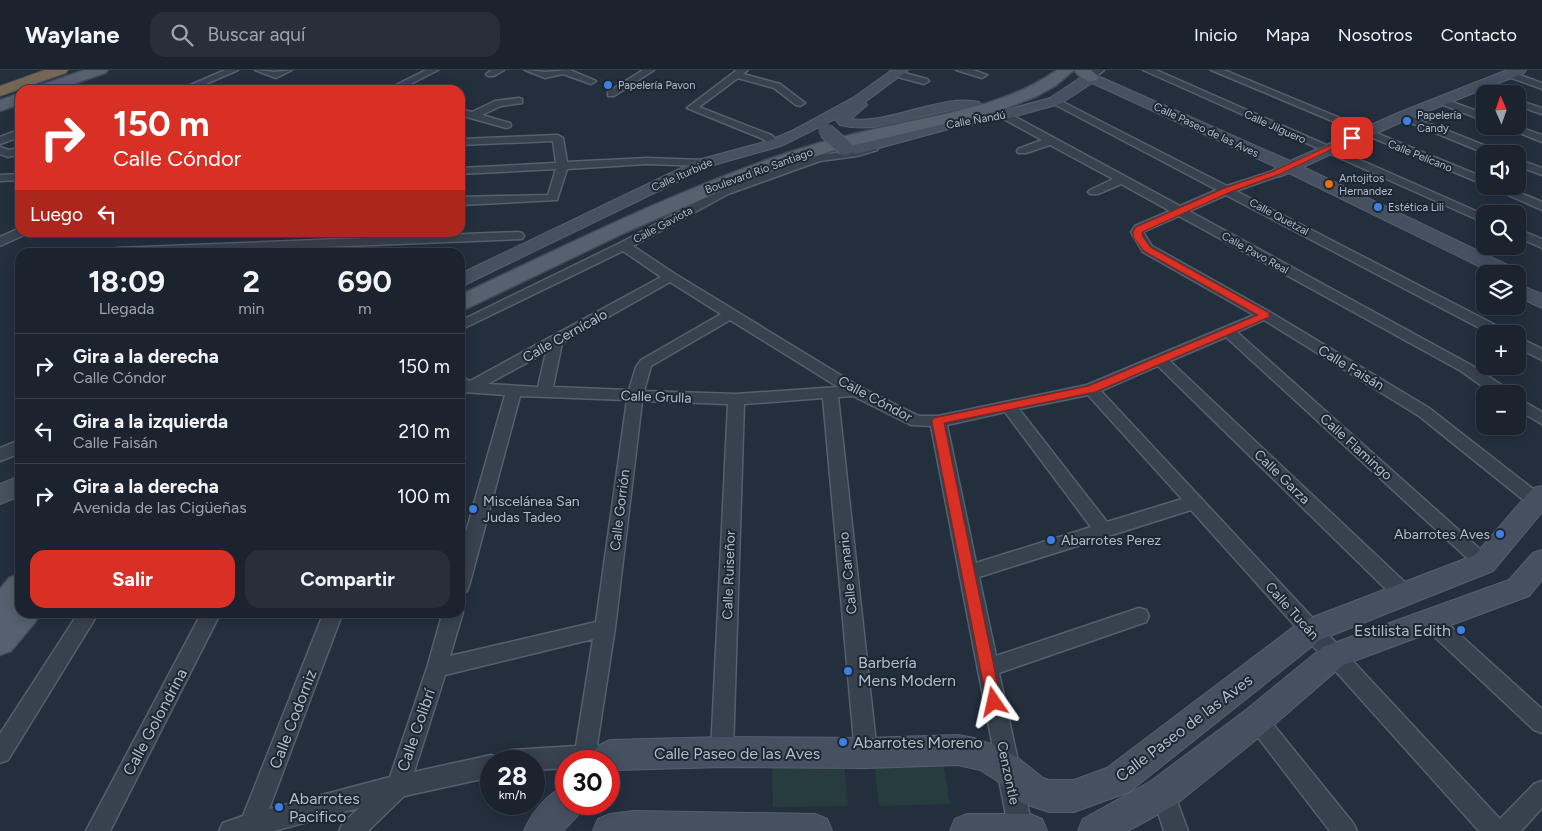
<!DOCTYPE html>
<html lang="es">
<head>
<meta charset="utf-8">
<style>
  body { margin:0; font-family:Figtree,sans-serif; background:#282f3a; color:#f1f3f6; height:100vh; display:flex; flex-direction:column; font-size:19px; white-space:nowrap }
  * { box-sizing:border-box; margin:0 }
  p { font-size:16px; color:#a0a4aa }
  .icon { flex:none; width:28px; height:28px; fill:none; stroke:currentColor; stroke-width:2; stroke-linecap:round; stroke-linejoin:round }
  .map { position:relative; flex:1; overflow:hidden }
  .drawer { position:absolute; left:15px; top:178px; width:450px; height:370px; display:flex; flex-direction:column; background:#1b232e; border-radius:15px; box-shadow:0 2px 12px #0003,0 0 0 1px #39404a }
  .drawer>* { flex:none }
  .hud { position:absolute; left:15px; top:15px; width:450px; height:152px; border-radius:15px; box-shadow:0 2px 12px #0003,0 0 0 1px #39404a; background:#d93025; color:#fff; overflow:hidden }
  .needle { width:32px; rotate:358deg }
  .tools { position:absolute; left:1476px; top:15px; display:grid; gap:10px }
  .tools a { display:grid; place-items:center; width:50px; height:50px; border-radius:10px; background:#1b232e; box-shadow:0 2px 12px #0003,0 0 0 1px #39404a; font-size:25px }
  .speed { position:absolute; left:480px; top:680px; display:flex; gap:10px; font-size:25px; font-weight:700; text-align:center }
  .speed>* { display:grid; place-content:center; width:65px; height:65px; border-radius:50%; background:#1b232e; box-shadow:0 2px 12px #0003,0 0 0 1px #39404a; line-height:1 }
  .speed small { font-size:12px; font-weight:400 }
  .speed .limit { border:8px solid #d22; background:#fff; color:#111 }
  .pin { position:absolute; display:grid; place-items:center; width:42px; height:42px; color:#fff; margin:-21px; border-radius:10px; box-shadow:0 2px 8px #0006 }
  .me { position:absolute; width:55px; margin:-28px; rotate:349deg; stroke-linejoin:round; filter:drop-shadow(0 0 4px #0008) }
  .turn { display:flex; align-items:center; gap:18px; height:105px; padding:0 15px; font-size:22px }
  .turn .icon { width:65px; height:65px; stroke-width:2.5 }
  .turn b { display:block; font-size:35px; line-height:42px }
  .then { display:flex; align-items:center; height:48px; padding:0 15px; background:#0003; gap:10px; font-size:19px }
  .eta { display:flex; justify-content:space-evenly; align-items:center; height:85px; text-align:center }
  .eta b { font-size:30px; font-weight:700; line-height:35px }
  .action { display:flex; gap:10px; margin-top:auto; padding:10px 15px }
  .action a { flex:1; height:58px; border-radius:15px; background:#d93025; color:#fff; font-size:20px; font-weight:700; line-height:58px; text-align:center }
  .action a+a { background:#282f3a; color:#f1f3f6 }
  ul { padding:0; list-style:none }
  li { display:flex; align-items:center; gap:15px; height:65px; padding:0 15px; border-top:1px solid #39404a }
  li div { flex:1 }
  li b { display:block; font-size:19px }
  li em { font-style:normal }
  header { display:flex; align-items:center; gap:30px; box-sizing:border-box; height:70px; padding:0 25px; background:#1b232e; border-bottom:1px solid #39404a }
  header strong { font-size:24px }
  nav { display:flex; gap:28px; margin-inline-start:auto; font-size:18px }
  .search { width:350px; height:45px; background:#282f3a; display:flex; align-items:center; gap:12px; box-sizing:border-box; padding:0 18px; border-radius:15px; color:#a0a4aa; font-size:19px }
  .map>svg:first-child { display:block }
</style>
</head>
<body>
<header>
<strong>Waylane</strong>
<div class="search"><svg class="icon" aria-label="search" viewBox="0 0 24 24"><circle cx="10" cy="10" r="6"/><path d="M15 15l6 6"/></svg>Buscar aquí</div>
<nav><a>Inicio</a><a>Mapa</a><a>Nosotros</a><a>Contacto</a></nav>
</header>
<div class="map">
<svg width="1542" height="761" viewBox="0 0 1542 761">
  <rect width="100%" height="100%" fill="#242f3e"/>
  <g fill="#263c3f">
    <polygon points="943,691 950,734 879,736 874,693"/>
    <polygon points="844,693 848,736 773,737 772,695"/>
  </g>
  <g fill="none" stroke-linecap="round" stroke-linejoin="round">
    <g stroke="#565f6c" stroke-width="3">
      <g id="street">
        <polygon points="225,0 238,0 192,20 179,20"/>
        <polygon points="255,0 275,2 292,0 276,8"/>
        <polygon points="426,0 438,0 399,20 386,20"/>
        <polygon points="492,0 504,0 494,6 488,6 486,4"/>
        <polygon points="525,0 546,2 570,0 596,11 591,14 563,4 545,8"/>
        <polygon points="643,0 654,0 614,26 608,26 608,22"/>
        <polygon points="737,0 748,0 743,4 780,14 805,33 800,36 796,35 774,18 738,8 699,37 771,65 781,73 780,75 772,75 763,69 687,38"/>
        <polygon points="956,0 973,0 987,5 982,8"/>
        <polygon points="1093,0 1104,0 1094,9 1088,9 1086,7"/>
        <polygon points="1143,0 1156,0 1485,145 1485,153"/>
        <polygon points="1211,0 1224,0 1485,108 1485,115"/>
        <polygon points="897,1 927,9 929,11 924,14 894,6 892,4"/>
        <polygon points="1509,1 1542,13 1542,19 1506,6 1506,2"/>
        <polygon points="1474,14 1495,22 1497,24 1485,25 1471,19 1471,15"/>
        <polygon points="519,28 522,29 522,33 501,36 482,45 510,53 511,55 510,57 506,58 460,45 460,39 472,42 495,31"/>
        <path d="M1055 28 1227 116 1273 101H1281L1283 103 1281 105 1236 121 1507 261 1509 264H1491L1226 125 1189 141 1471 295 1509 320 1511 324H1493L1461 301 1179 146 1143 162 1152 176 1270 242 1429 338 1542 426V442L1536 440 1419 346 1264 250 1237 262 1490 488 1493 493 1490 498 1484 500 1478 498 1226 267 1170 291 1411 518 1413 524 1411 530 1404 532 1397 530 1158 296 1101 321 1500 749 1534 714 1542 711V738L1521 761H1479L1191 440 979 507 996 586 1139 538 1146 540 1149 546 1146 552 999 603 1033 761H1009L931 356 911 355 853 326 838 327 877 683 874 690 866 693 858 690 855 683 823 328 744 334 733 682 730 689 722 692 714 689 711 682 728 334 642 331 615 558 597 675 603 678 606 685 603 691H566V698L534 700V691H501L504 683 512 680 576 676 593 569 445 605 414 702 491 685 499 688 500 691H491V707L404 726 368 761H339L343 753 359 738 274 761H219L223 753 243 746 324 542H343L269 739 390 707 427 598 443 542H460V537L463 542 450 586 596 552 627 330 520 326 469 516 467 521 460 524V483L505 325 464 322 460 319V306L470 311 661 207 623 181 460 260V251L620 173 720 120 814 86 856 80 873 75 877 76 878 78 877 80 857 86 820 91 728 124 633 176 675 204 860 317 919 346H938L1087 315 1254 245 1143 182 1131 162 1135 156 1170 141 1121 114 1098 124H1090L1088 122 1090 120 1113 109 1050 75 1026 83H1018L1017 81 1018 79 1042 70 1000 47V43H1008L1180 136 1217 120 1052 33V29ZM670 212 721 244 641 290 636 297 629 320 553 317 562 273ZM730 250 838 317 736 324 644 321 651 296ZM546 282 538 317 488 314ZM1088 325 1182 429 1107 452 1019 339ZM1005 342 1091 457 976 493 947 355Z"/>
        <polygon points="1441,28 1485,44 1485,51 1438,33 1436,31"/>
        <polygon points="1518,30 1542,38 1542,44 1518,36"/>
        <polygon points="1403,43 1501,82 1502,84 1487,84 1399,48 1398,46"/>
        <polygon points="1502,56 1517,56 1542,65 1542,72"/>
        <polygon points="13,62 20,64 20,70 14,69 0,74 0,67"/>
        <polygon points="558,65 563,68 567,92 647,88 704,90 709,93 704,96 647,94 567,99 557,130 460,135 460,127 548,125 556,99 460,104 460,98 556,93 553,71 460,75 460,69"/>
        <polygon points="0,77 9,80 20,78 20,84 8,87 0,84"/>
        <polygon points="1518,89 1542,98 1542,105 1518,96"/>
        <polygon points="20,104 20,110 0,111 0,105"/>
        <polygon points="1488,116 1504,116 1542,132 1542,140"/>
        <polygon points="20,158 20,162 26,162 24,165 0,176 0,167"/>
        <polygon points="1518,159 1542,169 1542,178 1518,167"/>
        <polygon points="518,162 522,163 524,166 522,169 199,182 111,182 117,178"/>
        <polygon points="1518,267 1542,279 1542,290 1518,278"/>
        <polygon points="1518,328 1542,342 1542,354 1518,340"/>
        <polygon points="20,370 20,383 0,391 0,378"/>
        <polygon points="79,542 99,542 8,690 0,693 0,664"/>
        <polygon points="202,542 221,542 110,761 86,761"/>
        <polygon points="1430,542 1437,544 1542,639 1542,663 1534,660 1423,556 1420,550 1423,544"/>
        <polygon points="1257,640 1264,643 1353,753 1357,761 1330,761 1250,657 1246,650 1250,643"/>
        <polygon points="1163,712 1171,715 1188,761 1164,761 1152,723 1155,715"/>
      </g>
    </g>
    <g stroke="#565f6c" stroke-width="2">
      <g id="secondary">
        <path d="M892 0H908L865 32 867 35 851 49C889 55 942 23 979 32L981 35 979 38C969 41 958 40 948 41 912 47 876 64 840 55L835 49 781 76 710 96 460 217V204L698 90 771 70 794 60 853 28Z"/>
        <polygon points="1507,0 1526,0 1524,3 1408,49 1303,97 1518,200 1521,204 1518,208 1518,204 1495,204 1289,103 1279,107 1273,105 1271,102 1276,97 1092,13 1060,34 1009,48 956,57 857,84 839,81 837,78 839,75 857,74 955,48 1003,41 1050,28 1086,4 1091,3 1290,91 1398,43"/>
        <polygon points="1518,214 1542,224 1542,238 1518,227"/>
        <polygon points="20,406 20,426 0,434 0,414"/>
        <path d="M1542 416V442L1493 501 1320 570 1129 722 1074 742H1049L1022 733 996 710 980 700 958 695 866 698 722 697 617 700 609 705V691H588C593 679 598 675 610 670L722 667 866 668 958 665 974 668 1001 678 1018 688 1043 708 1049 710H1074L1107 698 1300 552 1475 485 1533 418Z"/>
        <polygon points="1542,480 1542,510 1529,526 1343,595 1268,660 1175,735 1128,761 1078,761 1083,749 1151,711 1246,640 1323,577 1509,510 1533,483"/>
        <path d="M566 716V734H582L578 745 563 761H524C532 742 547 724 566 716Z"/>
        <polygon points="634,741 815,744 827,749 832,761 593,761 598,749 610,744"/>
        <polygon points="967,744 1030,744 1042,749 1047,761 950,761 955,749"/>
      </g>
    </g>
    <g stroke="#414a57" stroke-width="3">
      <g id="primary">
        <polygon points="85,0 108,0 105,3 56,20 33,20 35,17"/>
        <path d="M1057 0H1091L1099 7 1096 10C1087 13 1080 8 1074 0L1055 16 1037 26 999 41 834 80 744 111 624 163 468 238 460 240V225C567 175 674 121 787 83 828 69 870 60 912 51 964 40 1013 31 1057 0Z"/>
        <polygon points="20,23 20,34 0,41 0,30"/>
        <polygon points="20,504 20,542 40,542 36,551 11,581 0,585 0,519 9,508"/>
      </g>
    </g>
    <g stroke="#434c59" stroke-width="2">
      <polygon id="highway" points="45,0 68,0 66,3 0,26 0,16"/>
    </g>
    <use href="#street" fill="#38414e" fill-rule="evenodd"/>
    <use href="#secondary" fill="#465061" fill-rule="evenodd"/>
    <use href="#primary" fill="#56606e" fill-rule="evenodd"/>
    <use href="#highway" fill="#746855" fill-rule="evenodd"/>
    <g stroke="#565f6c" stroke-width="17" stroke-linecap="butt">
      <polyline id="secondary-bridge" points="826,61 845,78"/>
    </g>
    <use href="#secondary-bridge" stroke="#465061" stroke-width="15"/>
  </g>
  <polygon fill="#d93025" stroke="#8d1f18" points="1349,67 1355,68 1280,104 1230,122 1142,162 1143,167 1150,177 1269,243 1269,247 1095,322 944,353 1001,632 999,637 994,638 988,637 932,351 934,348 1089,316 1258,245 1144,181 1134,168 1133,162 1136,157 1225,118 1274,101"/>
  <g fill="#3f7fe0" stroke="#1d2633" stroke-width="2">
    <circle cx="608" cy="15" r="5"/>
    <circle cx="1407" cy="51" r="5"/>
    <circle cx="1378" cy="137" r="5"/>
    <circle cx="473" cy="439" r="5"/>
    <circle cx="1500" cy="464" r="5"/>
    <circle cx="1051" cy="470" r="5"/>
    <circle cx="1461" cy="560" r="5"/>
    <circle cx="848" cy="601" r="5"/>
    <circle cx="843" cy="672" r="5"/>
    <circle cx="279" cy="737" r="5"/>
  </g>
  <circle fill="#e8710a" stroke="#1d2633" stroke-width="2" cx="1329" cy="114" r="5"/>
  <g text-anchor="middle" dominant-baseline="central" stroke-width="4" stroke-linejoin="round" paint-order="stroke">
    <g font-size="11" fill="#b4bcc9" stroke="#1d2633" text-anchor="start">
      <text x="618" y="15">Papelería Pavon</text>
      <text x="1417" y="45">Papelería<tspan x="1417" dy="13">Candy</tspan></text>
      <text x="1339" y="108">Antojitos<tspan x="1339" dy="13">Hernandez</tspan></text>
      <text x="1388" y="137">Estética Lili</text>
    </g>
    <g font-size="11" fill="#b4bcc9" stroke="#1d2633">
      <text transform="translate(976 50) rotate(-10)">Calle Ñandú</text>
      <text transform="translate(1275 57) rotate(24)">Calle Jilguero</text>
      <text transform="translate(1206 60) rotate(25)">Calle Paseo de las Aves</text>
      <text transform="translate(1420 86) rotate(22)">Calle Pelícano</text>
      <text transform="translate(759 101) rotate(-20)">Boulevard Río Santiago</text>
      <text transform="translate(682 105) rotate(-24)">Calle Iturbide</text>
      <text transform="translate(1279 147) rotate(28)">Calle Quetzal</text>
      <text transform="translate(663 155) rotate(-28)">Calle Gaviota</text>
      <text transform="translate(1255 183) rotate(29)">Calle Pavo Real</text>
    </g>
    <g font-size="14" fill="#b4bcc9" stroke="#1d2633">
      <text transform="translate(565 266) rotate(-29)">Calle Cernícalo</text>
      <text transform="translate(1351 298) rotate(31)">Calle Faisán</text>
      <text transform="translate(656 327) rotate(2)">Calle Grulla</text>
      <text transform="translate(875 329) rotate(28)">Calle Cóndor</text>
      <text transform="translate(1356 377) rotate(42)">Calle Flamingo</text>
      <text transform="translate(1282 407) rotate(44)">Calle Garza</text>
      <text transform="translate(620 440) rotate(-83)">Calle Gorrión</text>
      <text transform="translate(848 503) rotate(-96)">Calle Canario</text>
      <text transform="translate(729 505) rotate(-88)">Calle Ruiseñor</text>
      <text transform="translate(1292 541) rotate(48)">Calle Tucán</text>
      <text transform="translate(1008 703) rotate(78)">Cenzontle</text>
    </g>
    <g font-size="14" fill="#b4bcc9" stroke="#1d2633" text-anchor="start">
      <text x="483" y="431">Miscelánea San<tspan x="483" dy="16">Judas Tadeo</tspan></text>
      <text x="1490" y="464" text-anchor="end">Abarrotes Aves</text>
      <text x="1061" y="470">Abarrotes Perez</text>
    </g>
    <g font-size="16" fill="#b4bcc9" stroke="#1d2633" text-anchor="start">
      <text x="1451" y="560" text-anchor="end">Estilista Edith</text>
      <text x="858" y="592">Barbería<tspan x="858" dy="18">Mens Modern</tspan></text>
      <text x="853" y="672">Abarrotes Moreno</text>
      <text x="289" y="728">Abarrotes<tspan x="289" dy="18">Pacifico</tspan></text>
    </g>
    <g font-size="16" fill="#b4bcc9" stroke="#1d2633">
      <text transform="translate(293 649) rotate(-69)">Calle Codorniz</text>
      <text transform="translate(155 652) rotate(-62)">Calle Golondrina</text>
      <text transform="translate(1184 658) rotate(-37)">Calle Paseo de las Aves</text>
      <text transform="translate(416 660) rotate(-71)">Calle Colibrí</text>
      <text x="737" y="683">Calle Paseo de las Aves</text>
    </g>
  </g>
</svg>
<div class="tools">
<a><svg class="needle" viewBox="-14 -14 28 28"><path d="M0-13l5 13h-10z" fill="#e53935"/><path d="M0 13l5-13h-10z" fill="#a0a4aa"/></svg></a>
<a><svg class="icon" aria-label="sound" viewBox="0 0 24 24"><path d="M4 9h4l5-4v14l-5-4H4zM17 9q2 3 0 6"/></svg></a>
<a><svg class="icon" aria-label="search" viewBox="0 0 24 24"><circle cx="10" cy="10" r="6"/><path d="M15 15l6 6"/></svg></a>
<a><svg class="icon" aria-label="layers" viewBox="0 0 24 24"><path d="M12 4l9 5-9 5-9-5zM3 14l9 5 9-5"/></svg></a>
<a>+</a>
<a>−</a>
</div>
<div class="speed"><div>28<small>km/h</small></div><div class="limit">30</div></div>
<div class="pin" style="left:1352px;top:68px;background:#d93025"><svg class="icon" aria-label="arrive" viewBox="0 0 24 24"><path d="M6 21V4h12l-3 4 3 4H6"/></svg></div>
<svg class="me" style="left:994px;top:632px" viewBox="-20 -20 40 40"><path d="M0-17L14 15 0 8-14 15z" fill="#d93025" stroke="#fff" stroke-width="4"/></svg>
<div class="hud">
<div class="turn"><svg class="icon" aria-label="right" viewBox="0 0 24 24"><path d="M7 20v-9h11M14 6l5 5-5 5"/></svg><div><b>150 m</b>Calle Cóndor</div></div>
<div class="then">Luego<svg class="icon" aria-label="left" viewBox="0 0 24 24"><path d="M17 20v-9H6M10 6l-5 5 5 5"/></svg></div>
</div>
<section class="drawer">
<div class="eta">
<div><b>18:09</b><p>Llegada</p></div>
<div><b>2</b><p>min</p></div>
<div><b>690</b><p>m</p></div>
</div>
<ul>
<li><svg class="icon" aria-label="right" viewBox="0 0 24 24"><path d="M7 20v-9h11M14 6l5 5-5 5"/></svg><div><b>Gira a la derecha</b><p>Calle Cóndor</p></div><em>150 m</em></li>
<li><svg class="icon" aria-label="left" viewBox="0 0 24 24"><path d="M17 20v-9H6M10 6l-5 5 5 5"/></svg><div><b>Gira a la izquierda</b><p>Calle Faisán</p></div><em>210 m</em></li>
<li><svg class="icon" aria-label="right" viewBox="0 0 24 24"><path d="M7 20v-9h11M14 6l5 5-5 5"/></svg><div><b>Gira a la derecha</b><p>Avenida de las Cigüeñas</p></div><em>100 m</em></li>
</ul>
<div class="action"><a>Salir</a><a>Compartir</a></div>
</section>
</div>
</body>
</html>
